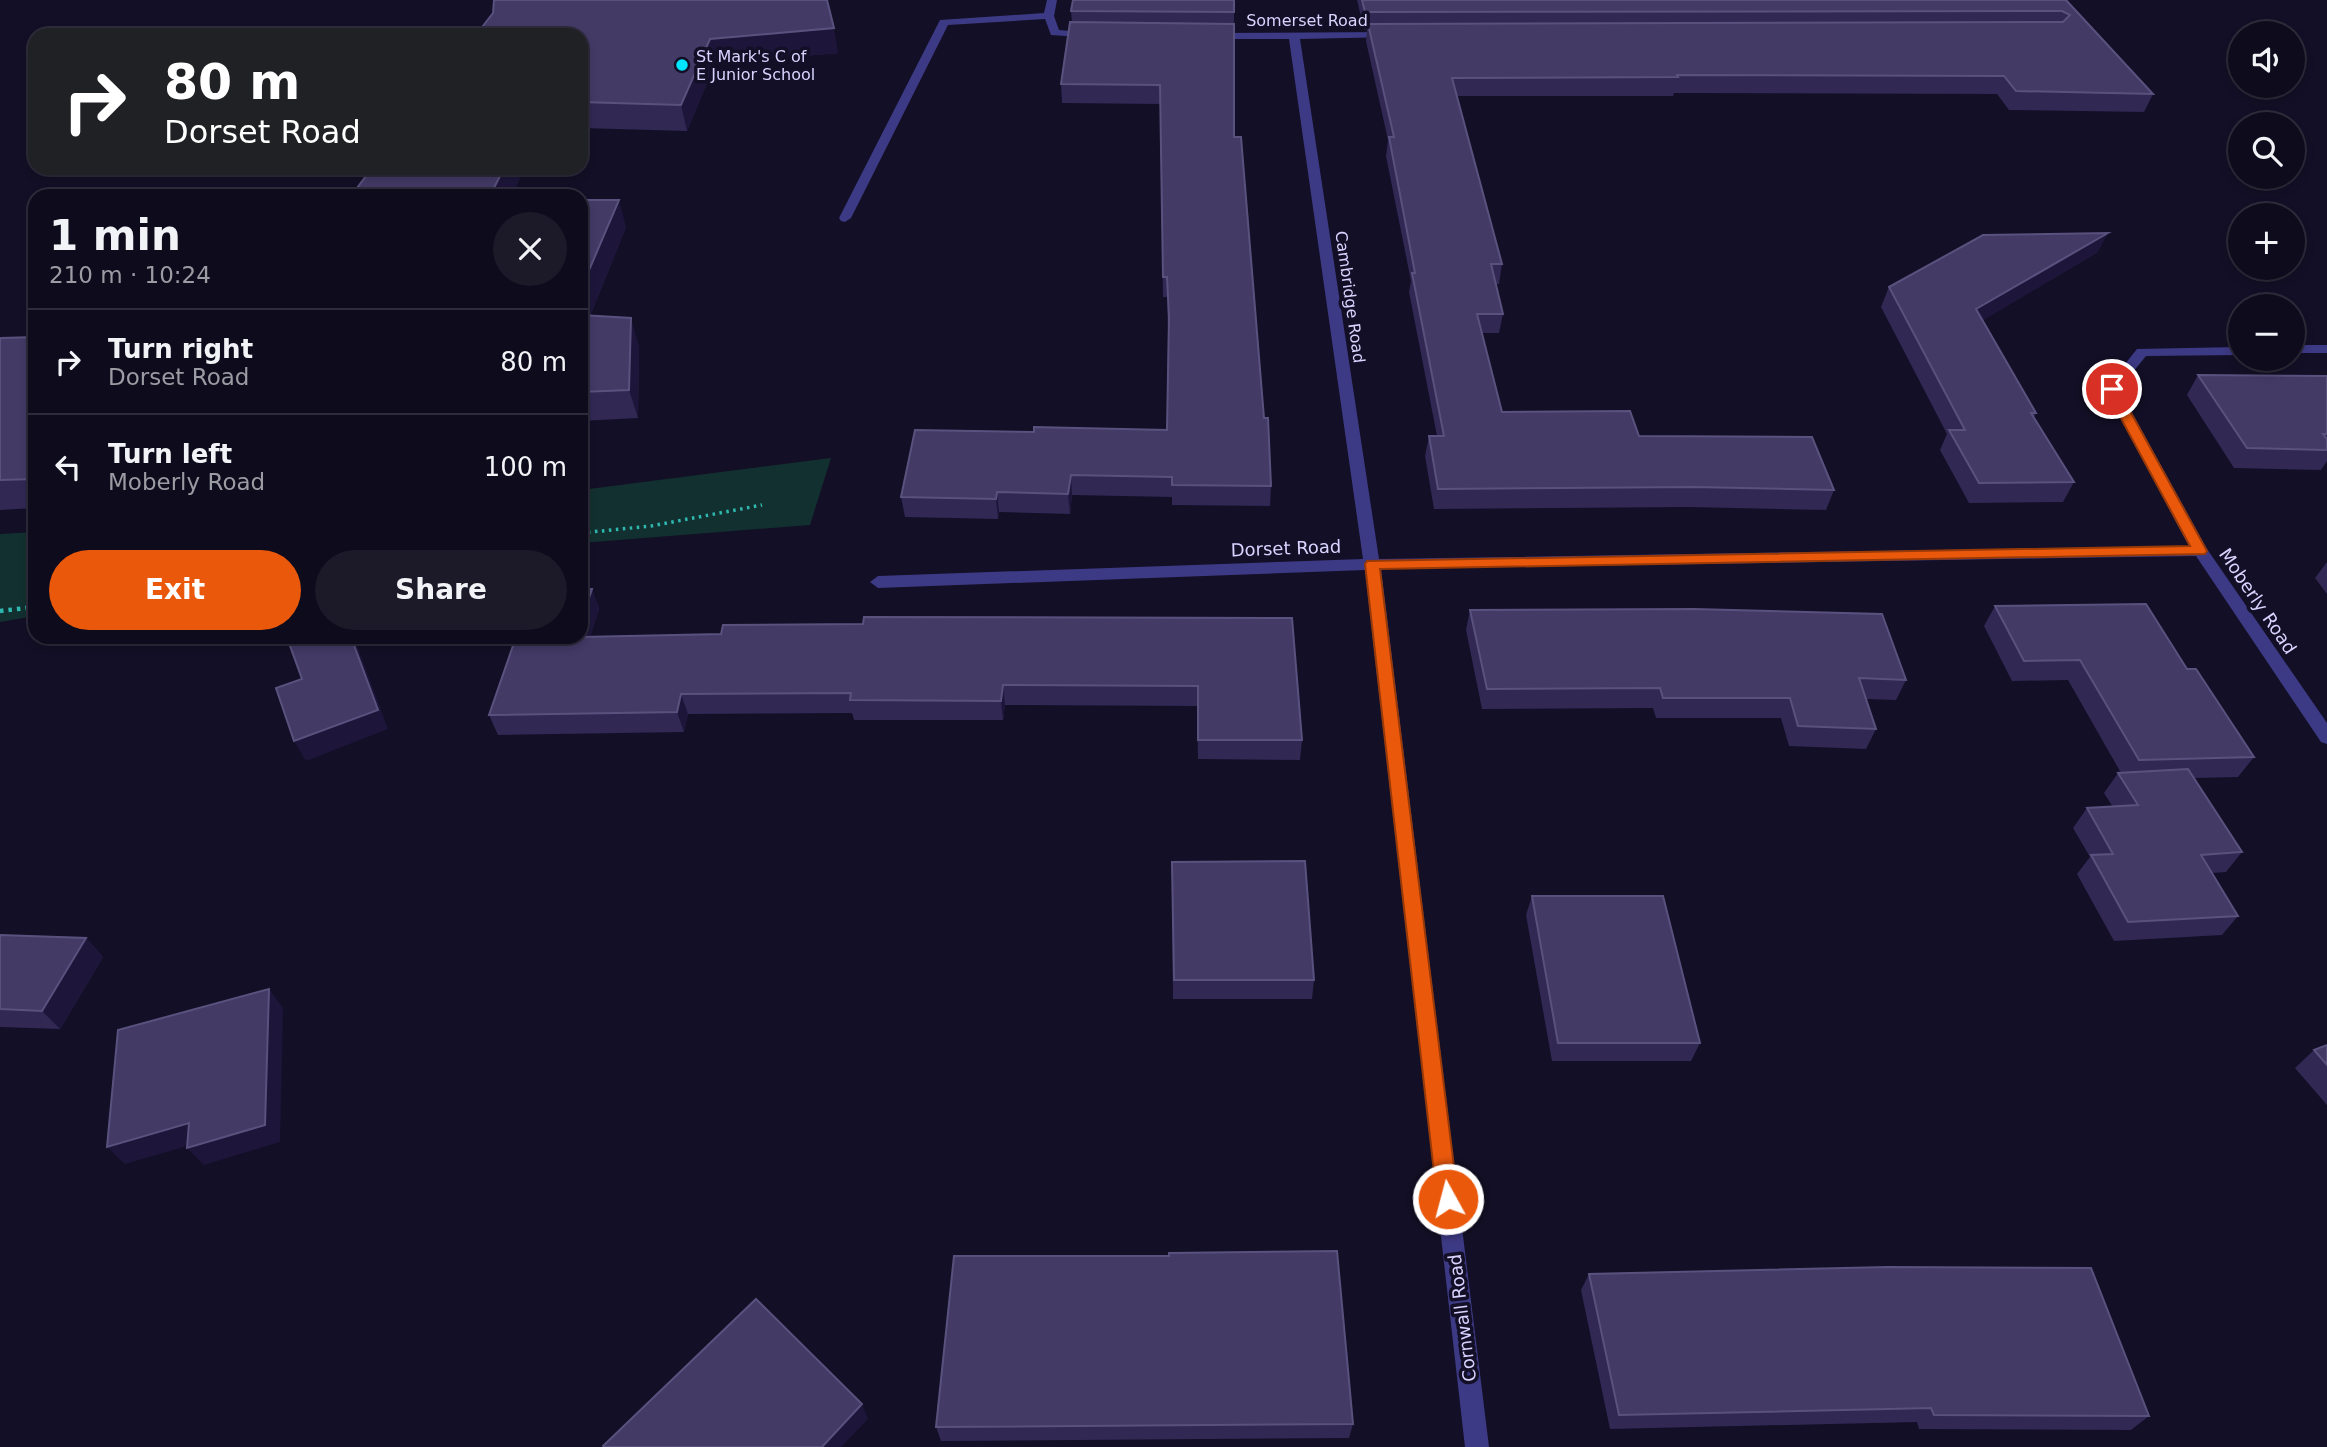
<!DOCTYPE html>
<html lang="en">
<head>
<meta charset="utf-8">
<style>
  body { margin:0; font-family:"DejaVu Sans",sans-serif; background:#1c1929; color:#f1f3f6; height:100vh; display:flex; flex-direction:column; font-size:26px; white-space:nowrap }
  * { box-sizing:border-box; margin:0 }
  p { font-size:23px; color:#9b9ba3 }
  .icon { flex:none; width:38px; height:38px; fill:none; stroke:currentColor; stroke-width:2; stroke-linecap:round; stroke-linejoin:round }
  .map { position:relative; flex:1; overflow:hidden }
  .side { position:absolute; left:28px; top:189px; width:560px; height:455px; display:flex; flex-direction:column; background:#0e0b1c; border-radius:21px; box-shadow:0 4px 10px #0003,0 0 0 2px #2e2b3b }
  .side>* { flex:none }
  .banner { position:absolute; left:28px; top:28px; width:560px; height:147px; border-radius:21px; box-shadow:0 4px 10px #0003,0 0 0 2px #2e2b3b; background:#202124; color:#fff; overflow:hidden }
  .tools { position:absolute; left:2228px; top:21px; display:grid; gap:14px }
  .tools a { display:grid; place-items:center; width:77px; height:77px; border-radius:50%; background:#0e0b1c; box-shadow:0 4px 10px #0003,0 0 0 2px #2e2b3b; font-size:35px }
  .pin { position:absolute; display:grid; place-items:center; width:60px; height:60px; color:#fff; margin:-30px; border:4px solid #fff; border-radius:50%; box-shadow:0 2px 7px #0007 }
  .me { position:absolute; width:77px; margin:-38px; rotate:353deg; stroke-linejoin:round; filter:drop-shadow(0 0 5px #0008) }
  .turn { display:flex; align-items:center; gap:24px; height:147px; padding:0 21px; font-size:32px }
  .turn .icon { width:91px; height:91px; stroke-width:2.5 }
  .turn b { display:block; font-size:49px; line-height:60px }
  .round { display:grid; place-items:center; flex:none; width:74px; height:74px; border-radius:37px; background:#1c1929 }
  .head { display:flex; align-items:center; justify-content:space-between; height:119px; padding:0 21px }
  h1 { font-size:42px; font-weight:600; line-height:52px }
  .action { display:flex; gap:14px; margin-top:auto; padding:14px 21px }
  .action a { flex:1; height:80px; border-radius:42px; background:#ea580c; color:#fff; font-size:28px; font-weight:600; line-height:80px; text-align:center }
  .action a+a { background:#1c1929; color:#f1f3f6 }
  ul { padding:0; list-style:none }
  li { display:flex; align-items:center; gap:21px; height:105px; padding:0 21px; border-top:2px solid #2e2b3b }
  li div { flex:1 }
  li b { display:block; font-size:26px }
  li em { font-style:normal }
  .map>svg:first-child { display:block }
</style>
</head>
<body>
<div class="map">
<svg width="2327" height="1447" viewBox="0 0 2327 1447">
  <rect width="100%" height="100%" fill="#130f26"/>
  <g fill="#12302f">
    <polygon points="831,458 810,525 581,543 581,490"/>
    <polygon points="35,532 35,616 0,622 0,534"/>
  </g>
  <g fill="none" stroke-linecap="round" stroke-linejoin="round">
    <polyline stroke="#2fb8b0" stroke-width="3.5" stroke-dasharray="2.5 4.5" stroke-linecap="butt" points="581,533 651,526 762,505"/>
    <polyline stroke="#2fb8b0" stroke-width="4.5" stroke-dasharray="3.5 5" stroke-linecap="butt" points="0,611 35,607"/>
    <g fill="#3d3a85" fill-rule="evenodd">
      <polygon points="1047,0 1057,0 1054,16 1059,30 1091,33 1096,36 1095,38 1051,35 1045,19 948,25 851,218 845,222 841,221 839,218 940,20 1044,13"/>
      <polygon points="1388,32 1393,35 1392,37 1300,39 1379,559 2189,546 2105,389 2137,349 2240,347 2240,355 2146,356 2119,389 2207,549 2327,723 2327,744 2321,742 2196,556 1381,569 1489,1447 1465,1447 1365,570 878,588 870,582 878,576 1363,559 1289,39 1210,39 1205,36 1210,33"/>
      <rect x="2292" y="345" width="35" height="8"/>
    </g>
  </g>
  <g fill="#312854">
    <polygon points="1234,0 1234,137 1271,486 1270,506 1172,505 1172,497 1072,495 1070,514 999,512 998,519 905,517 901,497 1034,432 1167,430 1168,331 1167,297 1163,297 1160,104 1062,103 1061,84 1072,22 1071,11"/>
    <polygon points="1357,0 2066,0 2153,94 2144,112 2009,110 1997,94 1674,93 1673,96 1457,96 1502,264 1499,284 1496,284 1503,314 1499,333 1482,333 1502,412 1639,436 1834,490 1826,510 1688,507 1434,509 1425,456 1429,436 1437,436 1409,292 1411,281 1386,156 1388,140 1366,41 1367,30 1364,30"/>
    <polygon points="493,13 838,53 715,64 687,131 581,128 581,35"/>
    <polygon points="581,200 626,227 590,316 639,346 638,418 581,421"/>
    <polygon points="2098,252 1983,320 2036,413 2034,417 2074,482 2063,502 1969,503 1940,450 1947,434 1881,307 1889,287"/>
    <polygon points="35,337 35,508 0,510 0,340"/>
    <polygon points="2198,375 2327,376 2327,461 2321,470 2234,468 2187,395"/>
    <polygon points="2327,562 2327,594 2315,578"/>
    <polygon points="592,589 599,609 590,637 721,634 863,624 1292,618 1302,740 1300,760 1198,759 1197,706 1005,705 1003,720 854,720 852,713 688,714 684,732 498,735 489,715"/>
    <polygon points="1995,606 2187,669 2254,757 2238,777 2194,778 2242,852 2226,872 2212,873 2238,916 2222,935 2114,941 2077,874 2090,857 2073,828 2087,808 2113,807 2104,793 2118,773 2121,773 2068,680 2012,681 1984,626"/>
    <polygon points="1470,610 1906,680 1896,700 1866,699 1876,729 1866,749 1789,746 1781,718 1656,718 1653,708 1482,709 1466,630"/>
    <polygon points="1172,862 1314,980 1312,999 1173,999"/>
    <polygon points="1532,896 1700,1043 1691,1061 1552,1061 1526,915"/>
    <polygon points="0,935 86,938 103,957 60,1029 0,1027"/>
    <polygon points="2327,1045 2327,1105 2295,1068 2314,1050"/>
    <polygon points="1589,1274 2149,1416 2131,1430 1919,1429 1917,1422 1610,1429 1581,1290"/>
    <polygon points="1353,1424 1349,1438 941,1441 936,1427"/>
  </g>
  <g fill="#1d163a">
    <polygon points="834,28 838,53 715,64 687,131 681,105 710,39"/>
    <polygon points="504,168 525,168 512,196 490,196"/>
    <polygon points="619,200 626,227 581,338 581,289"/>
    <polygon points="2108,233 2098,252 1968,329 1976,309"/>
    <polygon points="631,318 639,346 638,418 629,390"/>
    <polygon points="1071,475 1072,495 1070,514 1068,494"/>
    <polygon points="997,492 999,512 998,519 996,499"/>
    <polygon points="592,589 599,609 584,657 581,637 581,622"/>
    <polygon points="351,637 353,637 356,643 388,729 306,761 294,741"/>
    <polygon points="1003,685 1005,705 1003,720 1001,701"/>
    <polygon points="681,694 688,714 684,732 677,712"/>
    <polygon points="86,938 103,957 60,1029 42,1011"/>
    <polygon points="269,989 283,1008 280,1142 204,1165 187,1148"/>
    <polygon points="189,1123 205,1141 125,1164 107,1147"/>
    <polygon points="862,1404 868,1419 841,1447 822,1447"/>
  </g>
  <g fill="#433a66" stroke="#5a527e" stroke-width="2">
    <polygon points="494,0 827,0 834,28 710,39 681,105 581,102 581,35 476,35 493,13"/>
    <polygon points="1073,0 1234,0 1234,12 1071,11"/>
    <polygon points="1362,0 2066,0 2153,94 2016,91 2004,76 1677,75 1678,77 1452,78 1502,264 1491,264 1503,314 1477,314 1502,412 1630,411 1639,436 1812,437 1834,490 1694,487 1438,489 1429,436 1444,436 1412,273 1415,273 1389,137 1394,137 1368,24 2063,22 2070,15 2062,11 1365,12"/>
    <polygon points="1070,22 1234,24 1234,137 1241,137 1264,418 1268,418 1271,486 1172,485 1172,477 1071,475 1068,494 997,492 996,499 901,497 915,430 1034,432 1034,427 1167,430 1169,317 1167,277 1163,277 1160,85 1061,84"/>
    <polygon points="372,168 504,168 490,196 351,196"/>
    <polygon points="581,200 619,200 581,289"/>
    <polygon points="2108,233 1976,309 2036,413 2031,413 2074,482 1979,483 1949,430 1965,430 1889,287 1983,235"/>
    <polygon points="581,315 631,318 629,390 581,392"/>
    <polygon points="35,337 35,479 0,480 0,340 1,338"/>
    <polygon points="2198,375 2327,376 2327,434 2323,434 2327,439 2327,450 2247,448"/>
    <polygon points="581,589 592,589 581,622"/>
    <polygon points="2146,604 2187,669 2196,669 2254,757 2139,760 2080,660 2024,661 1995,606"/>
    <polygon points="1694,609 1882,614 1906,680 1859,678 1876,729 1798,726 1790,698 1663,698 1660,688 1487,689 1470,610"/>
    <polygon points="864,617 1292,618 1302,740 1198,740 1198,686 1003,685 1001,701 850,700 851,693 681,694 677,712 489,715 516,637 581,637 721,634 723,625 863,624"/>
    <polygon points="305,637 351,637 378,710 294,741 276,688 302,679 289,643"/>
    <polygon points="2188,769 2242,852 2201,855 2238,916 2128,922 2091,855 2113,854 2087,808 2138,805 2118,773"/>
    <polygon points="1305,861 1314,980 1174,980 1172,862"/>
    <polygon points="1532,896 1663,896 1700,1043 1558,1043"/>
    <polygon points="0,935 86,938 42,1011 0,1009"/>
    <polygon points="269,989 265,1125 187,1148 189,1123 107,1147 118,1030"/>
    <polygon points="2327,1045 2327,1065 2314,1050"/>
    <polygon points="1337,1251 1353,1424 936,1427 954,1256 1169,1256 1169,1253"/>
    <polygon points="1888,1267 2091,1268 2149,1416 1934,1415 1931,1408 1619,1415 1589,1274"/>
    <polygon points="756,1299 862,1404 822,1447 604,1447 603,1446"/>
  </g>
  <polygon fill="#ea580c" stroke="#983908" stroke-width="2" points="2112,385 2118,389 2207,551 2205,554 1380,569 1458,1199 1455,1205 1448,1208 1440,1205 1437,1199 1365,564 1367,561 2190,546 2105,389"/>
  <circle fill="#00e5ff" stroke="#130f26" stroke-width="2.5" cx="682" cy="65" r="7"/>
  <g text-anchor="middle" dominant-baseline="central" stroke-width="7" stroke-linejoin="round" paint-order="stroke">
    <g font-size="16" fill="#d9d4ff" stroke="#130f26">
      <text x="1307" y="20">Somerset Road</text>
      <text transform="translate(1350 297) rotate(82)">Cambridge Road</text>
    </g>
    <g font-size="16" fill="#d9d4ff" stroke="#130f26" text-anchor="start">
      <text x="696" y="56">St Mark's C of<tspan x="696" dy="18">E Junior School</tspan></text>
    </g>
    <g font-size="18" fill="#d9d4ff" stroke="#130f26">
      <text transform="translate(1286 548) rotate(-2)">Dorset Road</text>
      <text transform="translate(2258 601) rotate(56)">Moberly Road</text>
      <text transform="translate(1462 1318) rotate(-97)">Cornwall Road</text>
    </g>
  </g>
</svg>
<div class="tools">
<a><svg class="icon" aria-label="sound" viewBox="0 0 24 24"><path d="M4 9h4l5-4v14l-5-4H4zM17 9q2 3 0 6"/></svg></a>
<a><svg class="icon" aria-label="search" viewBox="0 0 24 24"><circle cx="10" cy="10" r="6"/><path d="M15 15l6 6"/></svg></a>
<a>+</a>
<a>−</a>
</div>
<div class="pin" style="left:2112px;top:389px;background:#d93025"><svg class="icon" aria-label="arrive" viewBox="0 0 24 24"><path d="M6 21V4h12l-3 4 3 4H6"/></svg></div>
<svg class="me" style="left:1448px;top:1199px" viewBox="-20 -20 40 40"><circle r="17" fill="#ea580c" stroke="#fff" stroke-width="3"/><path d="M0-11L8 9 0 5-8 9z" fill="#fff"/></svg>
<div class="banner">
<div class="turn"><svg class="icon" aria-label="right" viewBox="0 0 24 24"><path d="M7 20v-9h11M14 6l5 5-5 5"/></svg><div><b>80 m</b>Dorset Road</div></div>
</div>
<section class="side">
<div class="head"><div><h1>1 min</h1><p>210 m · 10:24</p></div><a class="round"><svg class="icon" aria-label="close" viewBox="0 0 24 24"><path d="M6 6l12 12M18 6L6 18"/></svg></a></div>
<ul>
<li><svg class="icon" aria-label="right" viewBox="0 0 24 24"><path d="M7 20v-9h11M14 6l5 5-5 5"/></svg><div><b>Turn right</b><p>Dorset Road</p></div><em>80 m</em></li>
<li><svg class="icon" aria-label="left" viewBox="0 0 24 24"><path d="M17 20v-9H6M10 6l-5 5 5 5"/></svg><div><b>Turn left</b><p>Moberly Road</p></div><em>100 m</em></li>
</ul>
<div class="action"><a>Exit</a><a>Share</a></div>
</section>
</div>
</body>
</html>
